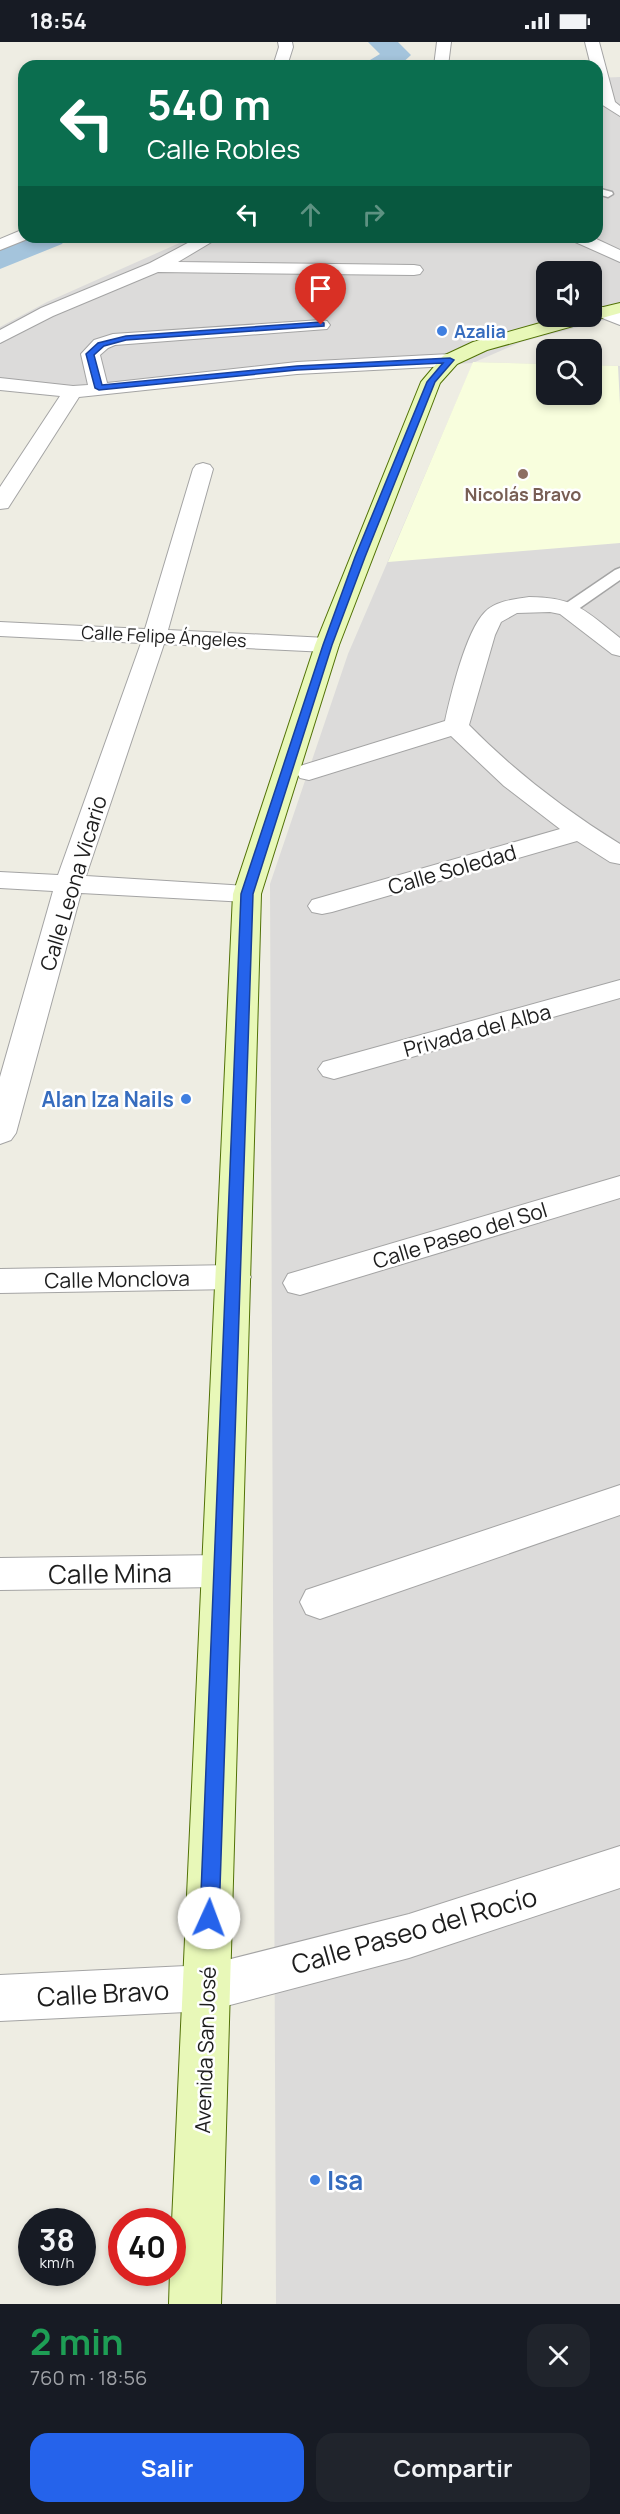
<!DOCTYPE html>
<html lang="es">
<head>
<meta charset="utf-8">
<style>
  body { margin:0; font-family:Manrope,sans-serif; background:#20242c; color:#f1f3f6; height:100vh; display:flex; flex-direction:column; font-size:22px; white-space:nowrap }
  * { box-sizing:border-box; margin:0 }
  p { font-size:20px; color:#9ea1a6 }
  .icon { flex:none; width:33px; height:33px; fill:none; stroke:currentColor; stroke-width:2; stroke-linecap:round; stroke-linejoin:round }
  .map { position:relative; height:2262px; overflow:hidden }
  .details { display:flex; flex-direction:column; background:#171b24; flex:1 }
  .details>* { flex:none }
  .top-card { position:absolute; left:18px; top:18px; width:585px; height:183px; border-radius:18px; box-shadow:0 3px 9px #0003; background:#0b6e4f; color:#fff; overflow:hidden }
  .fabs { position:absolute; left:536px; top:219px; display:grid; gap:12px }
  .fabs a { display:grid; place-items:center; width:66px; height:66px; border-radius:12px; background:#171b24; box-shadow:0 3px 9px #0003; font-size:30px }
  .speed { position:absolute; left:18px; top:2166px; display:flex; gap:12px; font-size:30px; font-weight:700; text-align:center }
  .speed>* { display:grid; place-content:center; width:78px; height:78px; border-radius:50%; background:#171b24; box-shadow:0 3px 9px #0003; line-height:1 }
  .speed small { font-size:15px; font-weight:400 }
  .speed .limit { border:9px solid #d22; background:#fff; color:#111 }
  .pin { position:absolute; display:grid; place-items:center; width:51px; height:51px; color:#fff; margin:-62px -26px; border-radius:50% 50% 50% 0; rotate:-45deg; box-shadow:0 0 6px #0007 }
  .pin .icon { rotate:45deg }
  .me { position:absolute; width:66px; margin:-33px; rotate:2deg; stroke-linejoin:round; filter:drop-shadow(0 0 4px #0008) }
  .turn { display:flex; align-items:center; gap:21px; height:126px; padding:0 30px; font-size:27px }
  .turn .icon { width:78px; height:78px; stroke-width:2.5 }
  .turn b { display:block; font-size:42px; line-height:51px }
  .lanes { display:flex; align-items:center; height:57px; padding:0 30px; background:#0003; justify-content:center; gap:30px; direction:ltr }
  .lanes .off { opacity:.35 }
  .round { display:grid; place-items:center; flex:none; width:63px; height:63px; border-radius:18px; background:#20242c }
  .summary { display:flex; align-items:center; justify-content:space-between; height:102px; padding:0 30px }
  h1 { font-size:36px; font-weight:700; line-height:45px; color:#1e9e55 }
  .primary-button { display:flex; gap:12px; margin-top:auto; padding:12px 30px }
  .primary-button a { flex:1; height:69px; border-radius:18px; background:#2563eb; color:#fff; font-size:24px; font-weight:700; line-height:69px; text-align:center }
  .primary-button a+a { background:#20242c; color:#f1f3f6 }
  .status { display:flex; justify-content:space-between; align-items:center; height:42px; padding:0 30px; background:#171b24; direction:ltr }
  .status svg { height:16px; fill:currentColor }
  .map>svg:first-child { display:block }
</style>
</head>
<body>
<div class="status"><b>18:54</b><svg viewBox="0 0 49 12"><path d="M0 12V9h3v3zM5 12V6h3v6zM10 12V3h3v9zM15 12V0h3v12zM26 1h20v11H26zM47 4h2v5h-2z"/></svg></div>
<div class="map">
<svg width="620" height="2262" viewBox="0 0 620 2262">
  <rect width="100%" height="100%" fill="#eeede3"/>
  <path fill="#dcdbda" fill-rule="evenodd" d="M620 35V274L521 300 475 320 546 322V352H591V323L620 324V2262H276L270 842 348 612 473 321 287 331 52 354 0 348V285L47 260 193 195H597V36ZM546 230H591V274H546Z"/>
  <polygon fill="#f8fedd" points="473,320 546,322 546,352 591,352 591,323 618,324 620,363 620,501 388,520"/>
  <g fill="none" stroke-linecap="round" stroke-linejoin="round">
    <g fill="#a4c4dc" fill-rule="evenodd">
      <polygon points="368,0 398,0 411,13 399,24 366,24 370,18 380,12"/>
      <polygon points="24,194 24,195 67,195 62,202 0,227 0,205"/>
    </g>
    <g stroke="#a4a4a4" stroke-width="3">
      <g id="lane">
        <polygon points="597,146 612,150 613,152 608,155 597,152"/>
        <polygon points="620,526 620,538 574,570 562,570 560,567 562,564 615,528"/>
      </g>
    </g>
    <g stroke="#a4a4a4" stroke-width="2">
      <g id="street">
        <polygon points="278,0 292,0 293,5 287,24 273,24 279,5"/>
        <polygon points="437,0 451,0 448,24 434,24"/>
        <polygon points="585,0 599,0 615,60 620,64 620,74 601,62 597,47 597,24 591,24"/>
        <polygon points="24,187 24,195 30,196 0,208 0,197"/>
        <polygon points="199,195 220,195 178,220 414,223 420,224 423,228 420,232 414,233 158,230 53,274 0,301 0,288 41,266 150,221"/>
        <polygon points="571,195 592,195 620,208 620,220 573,199"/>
        <polygon points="603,265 620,271 620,283 597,274 594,270 597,266"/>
        <polygon points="321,278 327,279 330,283 327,287 115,303 108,306 100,313 107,341 297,320 450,312 457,314 459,318 457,322 450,324 297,332 79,355 8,466 0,467 0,445 60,354 0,348 0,336 73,344 88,343 81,312 94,298 113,292"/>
        <polygon points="203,421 210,423 213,427 168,588 327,596 335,598 339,603 335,608 327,610 164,602 86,834 247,844 257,846 261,852 257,858 247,860 81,851 16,1091 11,1098 0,1102 0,1035 53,849 0,846 0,830 58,833 141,601 0,594 0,580 145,587 193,427 196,423"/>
        <path d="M529 555C575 555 586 569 620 596V614L612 612 560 572 550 570 517 571 501 580 495 593 469 683C514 729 565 768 620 802V822L610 820 577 799 332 870 322 872 312 870 308 864 312 858 560 787 504 744 451 694 309 738 300 736 296 730 300 724 445 679C451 652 466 589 485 570 496 559 515 557 529 555Z"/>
        <polygon points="620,938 620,956 334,1037 323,1034 318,1027 323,1020"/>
        <polygon points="620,1134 620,1156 300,1253 288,1250 283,1241 288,1232"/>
        <polygon points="234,1223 246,1226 251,1235 246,1244 234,1247 0,1251 0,1227"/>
        <polygon points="620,1443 620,1473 320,1577 306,1572 300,1560 306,1548"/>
        <polygon points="221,1513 235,1518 241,1529 235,1540 221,1545 0,1548 0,1516"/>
        <polygon points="620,1804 620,1846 409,1916 207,1969 0,1979 0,1933 207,1923 409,1872"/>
      </g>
    </g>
    <g stroke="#527207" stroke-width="2">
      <polygon id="secondary" points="620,261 620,271 487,308 457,322 440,341 339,603 261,852 221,2262 169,2262 170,2230 172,2230 172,2180 233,852 315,603 421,340 443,314 473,300 565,274 591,274 591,268"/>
    </g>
    <use href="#lane" fill="#fff" fill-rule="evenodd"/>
    <use href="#street" fill="#fff" fill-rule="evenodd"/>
    <use href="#secondary" fill="#e8f8b8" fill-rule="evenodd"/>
  </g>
  <polygon fill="#2563eb" stroke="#184099" stroke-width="1.5" points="321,280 324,281 324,284 126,298 104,304 94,313 102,343 297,324 450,316 454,318 435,340 365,515 332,603 253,852 219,1876 216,1883 209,1885 202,1883 200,1876 241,852 323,603 355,515 427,340 443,321 297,328 99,348 95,346 86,312 98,301 126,294"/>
  <g fill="#3f7fe0" stroke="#fff" stroke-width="2">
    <circle cx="442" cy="289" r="6"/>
    <circle cx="186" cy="1057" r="6"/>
    <circle cx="315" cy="2138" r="6"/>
  </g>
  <circle fill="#8d6e63" stroke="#fff" stroke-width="2" cx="523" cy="432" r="6"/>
  <g text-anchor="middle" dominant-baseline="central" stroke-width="5" stroke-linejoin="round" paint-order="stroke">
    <g font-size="18" font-weight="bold" fill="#366cbe" stroke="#fff" text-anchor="start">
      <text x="454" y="289">Azalia</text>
    </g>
    <g font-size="18" font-weight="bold" fill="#785e54" stroke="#fff">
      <text x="523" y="452">Nicolás Bravo</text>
    </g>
    <g font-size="18" fill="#1d1d1d" stroke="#fff">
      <text transform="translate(164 594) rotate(3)">Calle Felipe Ángeles</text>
    </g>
    <g font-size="21" fill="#1d1d1d" stroke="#fff">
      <text transform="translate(452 827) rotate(-16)">Calle Soledad</text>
      <text transform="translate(73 841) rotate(-73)">Calle Leona Vicario</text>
      <text transform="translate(477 988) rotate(-15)">Privada del Alba</text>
      <text transform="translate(460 1193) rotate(-17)">Calle Paseo del Sol</text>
      <text transform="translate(117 1237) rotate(-1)">Calle Monclova</text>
      <text transform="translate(205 2008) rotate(-88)">Avenida San José</text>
    </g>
    <g font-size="21" font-weight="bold" fill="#366cbe" stroke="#fff" text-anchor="end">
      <text x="174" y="1057">Alan Iza Nails</text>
    </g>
    <g font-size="26" fill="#1d1d1d" stroke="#fff">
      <text transform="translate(110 1531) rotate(-1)">Calle Mina</text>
      <text transform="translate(414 1888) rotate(-16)">Calle Paseo del Rocío</text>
      <text transform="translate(103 1951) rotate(-3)">Calle Bravo</text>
    </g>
    <g font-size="26" font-weight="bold" fill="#366cbe" stroke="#fff" text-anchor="start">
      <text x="327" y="2138">Isa</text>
    </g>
  </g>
</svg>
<div class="fabs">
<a><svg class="icon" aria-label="sound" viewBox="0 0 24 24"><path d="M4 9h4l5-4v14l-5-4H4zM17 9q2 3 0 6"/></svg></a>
<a><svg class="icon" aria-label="search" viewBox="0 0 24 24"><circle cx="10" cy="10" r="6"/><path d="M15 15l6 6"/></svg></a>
</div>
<div class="speed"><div>38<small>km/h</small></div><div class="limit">40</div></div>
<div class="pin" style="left:321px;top:283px;background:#d93025"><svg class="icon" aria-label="arrive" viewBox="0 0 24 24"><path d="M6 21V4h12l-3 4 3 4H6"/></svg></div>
<svg class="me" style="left:209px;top:1876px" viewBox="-20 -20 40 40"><circle r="19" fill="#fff"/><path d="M0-13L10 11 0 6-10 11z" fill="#2563eb"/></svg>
<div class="top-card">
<div class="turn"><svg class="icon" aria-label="left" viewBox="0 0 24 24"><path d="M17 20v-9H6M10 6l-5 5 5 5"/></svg><div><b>540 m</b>Calle Robles</div></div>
<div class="lanes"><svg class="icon" aria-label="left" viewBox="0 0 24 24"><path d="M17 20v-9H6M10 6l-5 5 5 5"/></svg><svg class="icon off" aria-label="ahead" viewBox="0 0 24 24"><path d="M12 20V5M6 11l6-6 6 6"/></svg><svg class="icon off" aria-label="right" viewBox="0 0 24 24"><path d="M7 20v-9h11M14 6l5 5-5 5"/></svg></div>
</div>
</div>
<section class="details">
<div class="summary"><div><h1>2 min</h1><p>760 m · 18:56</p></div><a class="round"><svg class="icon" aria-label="close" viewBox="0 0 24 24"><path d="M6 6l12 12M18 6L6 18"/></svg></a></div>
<div class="primary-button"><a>Salir</a><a>Compartir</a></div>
</section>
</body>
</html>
